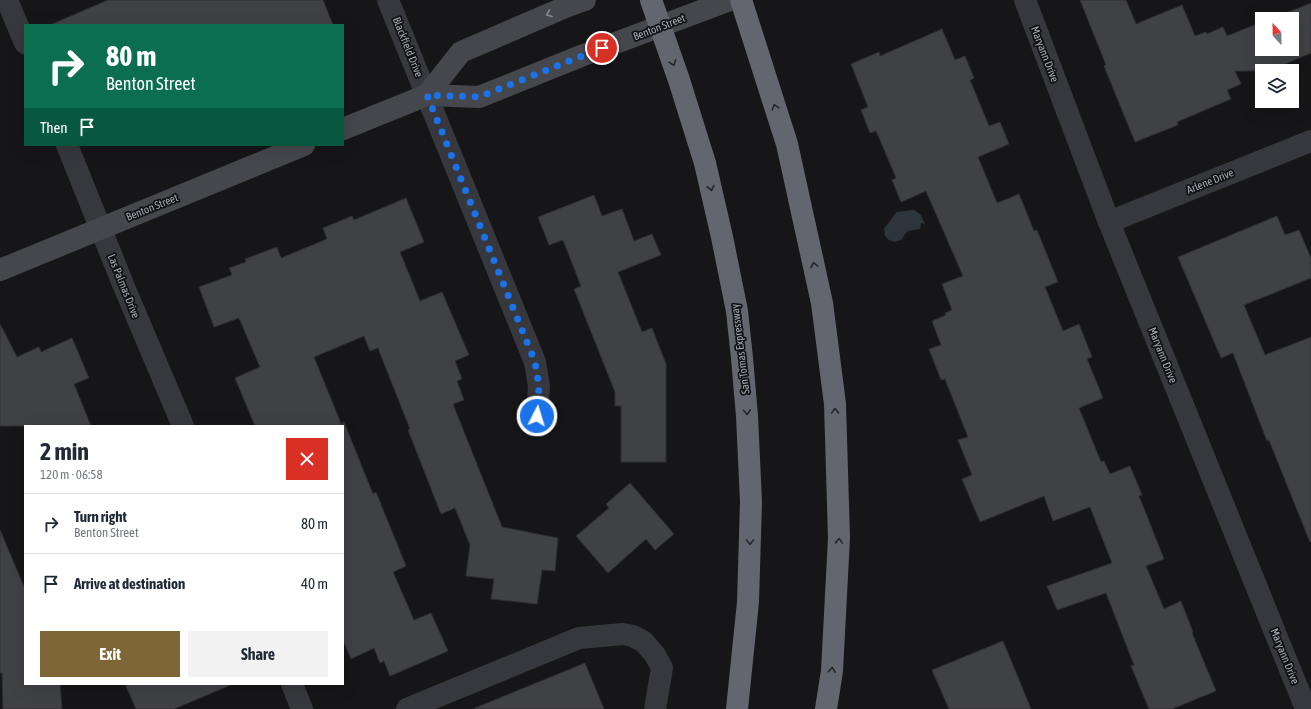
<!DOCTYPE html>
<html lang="en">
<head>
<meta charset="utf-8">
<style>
  body { margin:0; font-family:"Asap Condensed",sans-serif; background:#f2f2f3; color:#1f2937; height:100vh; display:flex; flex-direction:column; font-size:15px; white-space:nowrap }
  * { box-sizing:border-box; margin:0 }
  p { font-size:13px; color:#747a83 }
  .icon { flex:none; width:22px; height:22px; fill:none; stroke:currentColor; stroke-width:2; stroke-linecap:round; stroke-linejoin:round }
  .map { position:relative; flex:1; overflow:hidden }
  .side { position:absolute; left:24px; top:425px; width:320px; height:260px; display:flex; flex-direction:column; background:#fff; border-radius:0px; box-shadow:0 4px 16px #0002 }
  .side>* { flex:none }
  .hud { position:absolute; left:24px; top:24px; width:320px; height:122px; border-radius:0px; box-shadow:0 4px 16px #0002; background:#0b6e4f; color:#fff; overflow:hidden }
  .needle { width:26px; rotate:338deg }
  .buttons { position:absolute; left:1255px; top:12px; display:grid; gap:8px }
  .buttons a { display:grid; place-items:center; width:44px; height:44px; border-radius:0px; background:#fff; box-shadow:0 4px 16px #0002; font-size:20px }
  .pin { position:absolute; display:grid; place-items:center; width:34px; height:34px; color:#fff; margin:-17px; border:2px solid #fff; border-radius:50%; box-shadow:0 1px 4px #0007 }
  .me { position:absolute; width:44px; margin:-22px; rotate:5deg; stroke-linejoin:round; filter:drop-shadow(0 0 3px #0008) }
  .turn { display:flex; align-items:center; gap:14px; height:84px; padding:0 16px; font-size:18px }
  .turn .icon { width:52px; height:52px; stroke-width:2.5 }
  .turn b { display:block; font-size:28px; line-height:34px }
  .then { display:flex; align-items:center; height:38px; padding:0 16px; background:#0003; gap:8px; font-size:15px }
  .round { display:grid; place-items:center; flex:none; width:42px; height:42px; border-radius:0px; background:#f2f2f3 }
  .overview { display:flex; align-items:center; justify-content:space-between; height:68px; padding:0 16px }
  h1 { font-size:24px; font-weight:700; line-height:30px }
  .cta { display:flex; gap:8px; margin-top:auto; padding:8px 16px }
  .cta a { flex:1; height:46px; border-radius:0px; background:#7e6636; color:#fff; font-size:16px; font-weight:700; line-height:46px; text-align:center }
  .cta a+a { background:#f2f2f3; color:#1f2937 }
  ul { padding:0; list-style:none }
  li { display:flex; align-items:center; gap:12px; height:60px; padding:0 16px; border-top:1px solid #e0e1e3 }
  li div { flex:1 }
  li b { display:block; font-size:15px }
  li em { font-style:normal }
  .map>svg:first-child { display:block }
</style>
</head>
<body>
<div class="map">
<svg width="1311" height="709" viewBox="0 0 1311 709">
  <rect width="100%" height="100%" fill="#161618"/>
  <path fill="#2c353c" d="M914 210 921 215 925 224 921 223 920 229 908 231 905 234 901 240 895 242 889 240 885 236 884 228C888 225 895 213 897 212 901 211 909 211 914 210Z"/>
  <g fill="#404145" stroke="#303034">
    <polygon points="108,0 323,0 333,25 50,25"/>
    <polygon points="1080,0 1126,0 1136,24 1182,5 1195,36 1206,32 1207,34 1223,27 1227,36 1262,22 1262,49 1292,49 1292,19 1271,19 1311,3 1311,53 1269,71 1235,71 1241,84 1227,90 1231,99 1177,122 1178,125 1135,142 1104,66 1106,65"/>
    <polygon points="942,29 955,60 965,56 974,78 970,80 989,126 1000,122 1009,144 978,157 997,203 1019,194 1034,231 1037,230 1058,282 1045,287 1063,331 1079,324 1092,357 1087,359 1103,398 1079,408 1101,462 1104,461 1110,474 1130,466 1142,495 1139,496 1164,559 1146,566 1164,609 1181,601 1193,632 1192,633 1216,691 1172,709 1149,709 1131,666 1134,665 1106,593 1057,610 1047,586 1112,563 1090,507 1053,521 1044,496 980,522 962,479 972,475 958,440 968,437 945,379 941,380 929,349 941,345 932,321 946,315 945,313 952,310 942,284 963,276 926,191 901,202 892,180 896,178 886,154 876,131 870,133 861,110 868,107 851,64 879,52 880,56"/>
    <polygon points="594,195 602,216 622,209 634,241 652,234 661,255 618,272 642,332 652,328 666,364 666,462 621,462 621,406 615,406 615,392 574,289 581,286 563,240 549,245 538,217"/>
    <polygon points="406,198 424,242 400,252 420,301 442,292 469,355 455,361 462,379 457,381 464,400 453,404 502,527 558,538 555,571 542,570 537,604 491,599 494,579 466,576 470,545 455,508 441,514 408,430 410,429 378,348 370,351 364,336 314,357 342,426 255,426 235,378 260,367 239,318 214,327 199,287 232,275 229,268 246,262 245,259 277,247 281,258 327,239 323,228 352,216 354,220"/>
    <polygon points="1277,216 1285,235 1299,230 1311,258 1311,278 1244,305 1265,355 1311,337 1311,542 1310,542 1269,440 1267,441 1233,353 1221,358 1178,257"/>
    <polygon points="0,324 17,357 39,347 41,352 72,338 89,378 74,384 91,426 0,426"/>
    <polygon points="343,422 344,422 373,494 376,492 406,566 393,572 414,620 431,613 448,651 390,676 384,661 380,663 374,648 351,659 343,640"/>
    <polygon points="630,483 674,534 655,550 646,539 608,573 576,536 609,508 606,504"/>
    <polygon points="0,530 25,589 25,684 60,684 62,709 3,709 2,673 0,673"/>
    <polygon points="1003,641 1031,709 949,709 932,670"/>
    <polygon points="585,663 604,709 475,709 475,708"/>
    <polygon points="125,684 233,684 174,709 136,709"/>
  </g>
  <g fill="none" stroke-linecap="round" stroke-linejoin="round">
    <g stroke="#37383d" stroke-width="22">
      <polyline points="7,0 25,43"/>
      <polyline points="388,0 535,362 539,386 537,416"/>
      <polyline points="1025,0 1109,222 1306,709"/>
      <polyline points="67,145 125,289 183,426"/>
      <polyline points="1109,222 1311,141"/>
      <polyline points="292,684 302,709"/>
      <polyline points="407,709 579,638 623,634 633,636 644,642 655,655 662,668 655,709"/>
    </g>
    <g stroke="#45474d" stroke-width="22">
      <polyline points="427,95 461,52 568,6 585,0"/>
      <polyline points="343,129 427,95 479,97 581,56 730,0"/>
      <polyline points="0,270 304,145"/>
    </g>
    <g stroke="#63666e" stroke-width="22">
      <polyline points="651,0 679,80 705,163 722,237 737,311 742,358 747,416 751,502 748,602 737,709"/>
      <polyline points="741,0 787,144 822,303 835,404 839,538 832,671 826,709"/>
    </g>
  </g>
  <defs><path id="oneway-chevron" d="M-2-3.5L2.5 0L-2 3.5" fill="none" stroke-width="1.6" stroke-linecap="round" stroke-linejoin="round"/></defs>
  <use stroke="#858993" href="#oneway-chevron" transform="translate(549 14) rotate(157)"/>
  <g stroke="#26262a">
    <use href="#oneway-chevron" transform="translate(673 63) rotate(71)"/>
    <use href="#oneway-chevron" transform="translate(775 107) rotate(-108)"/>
    <use href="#oneway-chevron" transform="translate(711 188) rotate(77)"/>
    <use href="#oneway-chevron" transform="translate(814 265) rotate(-102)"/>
    <use href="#oneway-chevron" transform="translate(835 411) rotate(-92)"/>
    <use href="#oneway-chevron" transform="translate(747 412) rotate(86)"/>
    <use href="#oneway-chevron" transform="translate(839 541) rotate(-88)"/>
    <use href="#oneway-chevron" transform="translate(750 542) rotate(91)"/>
    <use href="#oneway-chevron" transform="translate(832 670) rotate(-85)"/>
  </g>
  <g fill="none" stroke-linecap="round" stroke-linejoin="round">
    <polyline stroke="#1a73e8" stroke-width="7" stroke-dasharray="0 12.6" points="537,416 539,386 535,362 427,95 479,97 602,48"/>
  </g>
  <g text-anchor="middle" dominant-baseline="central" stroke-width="3.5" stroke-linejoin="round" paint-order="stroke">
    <g font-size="11" fill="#a8adb8" stroke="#111113">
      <text transform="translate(659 27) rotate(-21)">Benton Street</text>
      <text transform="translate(408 47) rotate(68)">Blackfield Drive</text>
      <text transform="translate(1045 54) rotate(69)">Maryann Drive</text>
      <text transform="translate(1210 181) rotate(-22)">Arlene Drive</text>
      <text transform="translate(152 207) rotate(-22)">Benton Street</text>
      <text transform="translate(124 286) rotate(68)">Las Palmas Drive</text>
      <text transform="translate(740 349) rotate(-97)">San Tomas Expressway</text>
      <text transform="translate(1163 355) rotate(68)">Maryann Drive</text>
      <text transform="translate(1285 656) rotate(68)">Maryann Drive</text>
    </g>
  </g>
</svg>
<div class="buttons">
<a><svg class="needle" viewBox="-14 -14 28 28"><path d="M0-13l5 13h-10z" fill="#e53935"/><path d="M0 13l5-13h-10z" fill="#747a83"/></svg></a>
<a><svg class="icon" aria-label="layers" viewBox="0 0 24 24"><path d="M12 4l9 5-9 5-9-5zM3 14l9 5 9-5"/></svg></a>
</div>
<div class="pin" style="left:602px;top:48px;background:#d93025"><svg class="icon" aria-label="arrive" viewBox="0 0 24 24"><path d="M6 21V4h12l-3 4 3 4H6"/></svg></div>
<svg class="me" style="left:537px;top:416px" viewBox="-20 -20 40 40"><circle r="17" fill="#1a73e8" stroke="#fff" stroke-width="3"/><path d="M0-11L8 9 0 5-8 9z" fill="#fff"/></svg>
<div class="hud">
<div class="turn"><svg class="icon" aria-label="right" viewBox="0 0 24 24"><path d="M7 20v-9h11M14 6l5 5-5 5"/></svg><div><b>80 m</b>Benton Street</div></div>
<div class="then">Then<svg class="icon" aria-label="arrive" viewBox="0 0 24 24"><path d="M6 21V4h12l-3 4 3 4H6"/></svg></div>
</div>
<section class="side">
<div class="overview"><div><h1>2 min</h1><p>120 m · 06:58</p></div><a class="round" style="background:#d93025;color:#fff"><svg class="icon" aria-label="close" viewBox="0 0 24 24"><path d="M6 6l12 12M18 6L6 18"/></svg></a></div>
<ul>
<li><svg class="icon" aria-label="right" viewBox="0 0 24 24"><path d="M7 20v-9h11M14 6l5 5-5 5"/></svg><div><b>Turn right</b><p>Benton Street</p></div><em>80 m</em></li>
<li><svg class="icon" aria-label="arrive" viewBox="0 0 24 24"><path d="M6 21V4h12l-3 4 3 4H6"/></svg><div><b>Arrive at destination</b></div><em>40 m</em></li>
</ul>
<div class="cta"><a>Exit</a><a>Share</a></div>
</section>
</div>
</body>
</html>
